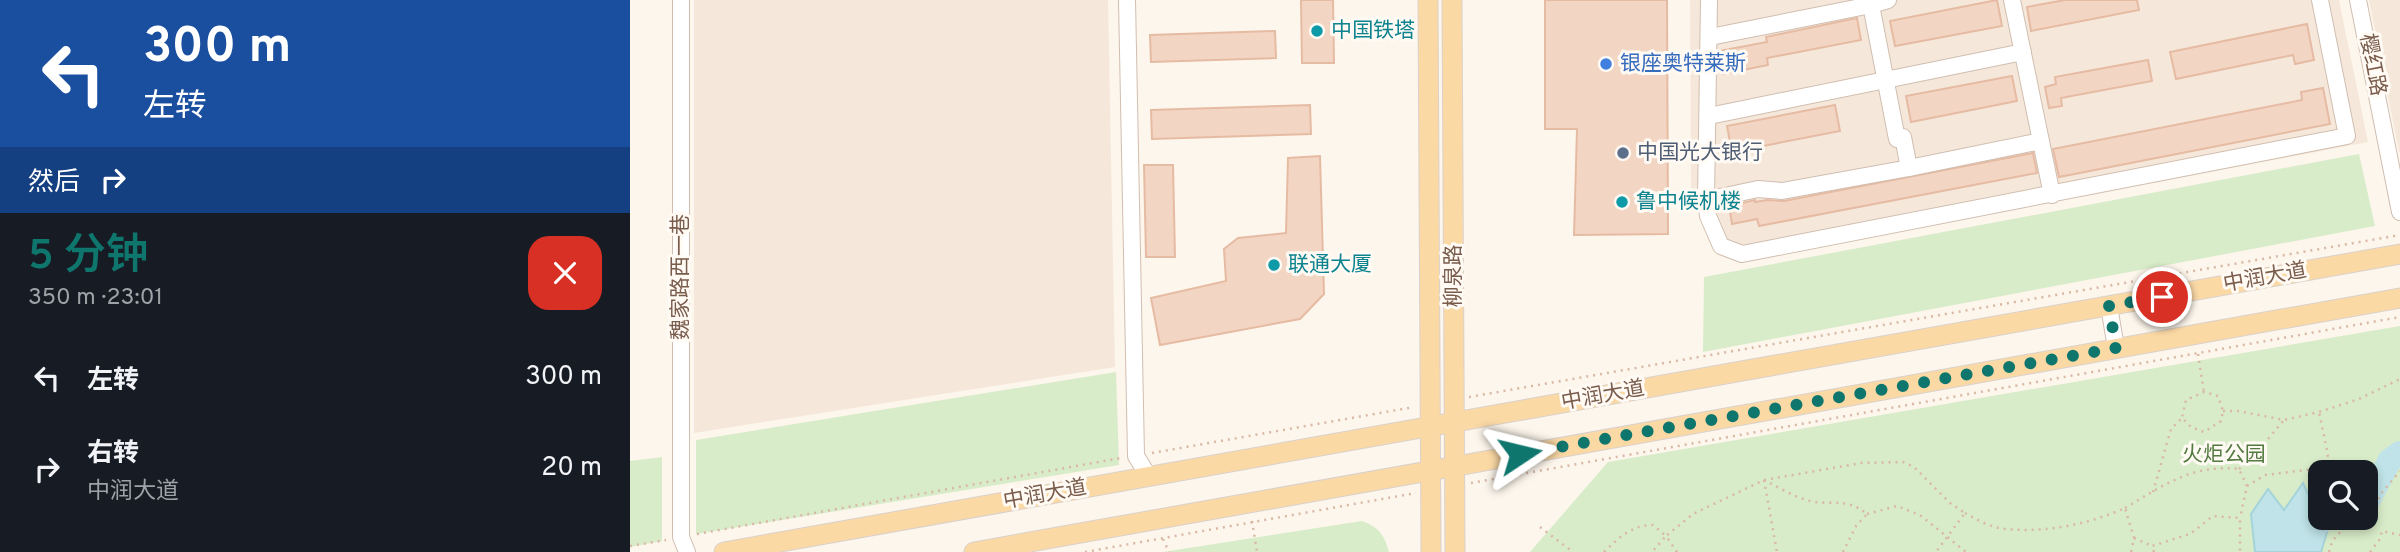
<!DOCTYPE html>
<html lang="zh">
<head>
<meta charset="utf-8">
<style>
  body { margin:0; font-family:Overpass,"Noto Sans SC",sans-serif; background:#20242c; color:#f1f3f6; height:100vh; display:flex; flex-direction:column; font-size:26px; white-space:nowrap }
  * { box-sizing:border-box; margin:0 }
  p { font-size:23px; color:#9ea1a6 }
  .icon { flex:none; width:38px; height:38px; fill:none; stroke:currentColor; stroke-width:2; stroke-linecap:round; stroke-linejoin:round }
  .map { position:relative; flex:1; overflow:hidden }
  .drawer { display:flex; flex-direction:column; background:#171b24; width:630px }
  .drawer>* { flex:none }
  .guide { background:#1a4fa0; color:#fff; overflow:hidden }
  .fabs { position:absolute; left:1678px; top:460px; display:grid; gap:14px }
  .fabs a { display:grid; place-items:center; width:70px; height:70px; border-radius:14px; background:#171b24; box-shadow:0 4px 10px #0003; font-size:35px }
  .pin { position:absolute; display:grid; place-items:center; width:60px; height:60px; color:#fff; margin:-30px; border:4px solid #fff; border-radius:50%; box-shadow:0 2px 7px #0007 }
  .me { position:absolute; width:77px; margin:-38px; rotate:80deg; stroke-linejoin:round; filter:drop-shadow(0 0 5px #0008) }
  .turn { display:flex; align-items:center; gap:24px; height:147px; padding:0 28px; font-size:32px }
  .turn .icon { width:91px; height:91px; stroke-width:2.5 }
  .turn b { display:block; font-size:49px; line-height:60px }
  .then { display:flex; align-items:center; height:66px; padding:0 28px; background:#0003; gap:14px; font-size:26px }
  .round { display:grid; place-items:center; flex:none; width:74px; height:74px; border-radius:21px; background:#20242c }
  .headline { display:flex; align-items:center; justify-content:space-between; height:119px; padding:0 28px }
  h1 { font-size:42px; font-weight:600; line-height:52px; color:#0f766e }
  ul { padding:0; list-style:none }
  li { display:flex; align-items:center; gap:21px; height:91px; padding:0 28px }
  li div { flex:1 }
  li b { display:block; font-size:26px }
  li em { font-style:normal }
  main { display:flex; flex:1; min-height:0 }
  .map>svg:first-child { display:block }
</style>
</head>
<body>
<main>
<section class="drawer">
<div class="guide">
<div class="turn"><svg class="icon" aria-label="left" viewBox="0 0 24 24"><path d="M17 20v-9H6M10 6l-5 5 5 5"/></svg><div><b>300 m</b>左转</div></div>
<div class="then">然后<svg class="icon" aria-label="right" viewBox="0 0 24 24"><path d="M7 20v-9h11M14 6l5 5-5 5"/></svg></div>
</div>
<div class="headline"><div><h1>5 分钟</h1><p>350 m · 23:01</p></div><a class="round" style="background:#d93025;color:#fff"><svg class="icon" aria-label="close" viewBox="0 0 24 24"><path d="M6 6l12 12M18 6L6 18"/></svg></a></div>
<ul>
<li><svg class="icon" aria-label="left" viewBox="0 0 24 24"><path d="M17 20v-9H6M10 6l-5 5 5 5"/></svg><div><b>左转</b></div><em>300 m</em></li>
<li><svg class="icon" aria-label="right" viewBox="0 0 24 24"><path d="M7 20v-9h11M14 6l5 5-5 5"/></svg><div><b>右转</b><p>中润大道</p></div><em>20 m</em></li>
</ul>
</section>
<div class="map">
<svg width="1770" height="552" viewBox="0 0 1770 552">
  <rect width="100%" height="100%" fill="#fdf6ec"/>
  <g fill="#f5e8da">
    <polygon points="64,0 478,0 485,367 64,433"/>
    <polygon points="1060,0 1709,0 1738,142 1114,261 1084,250 1061,191"/>
    <polygon points="1739,0 1770,0 1770,152 1769,152"/>
  </g>
  <g fill="#d8ecc9" fill-rule="evenodd">
    <polygon points="1729,154 1745,226 1073,352 1074,277"/>
    <path d="M1770 326V552H900L978 462ZM1690 472H1736V518H1690Z"/>
    <polygon points="486,372 489,465 66,534 66,440"/>
    <polygon points="32,457 32,541 0,547 0,461"/>
    <path d="M732 521C749 527 754 535 759 552H533Z"/>
  </g>
  <polygon fill="#bfe3e8" stroke="#a5d3da" stroke-width="2" points="1673,483 1688,515 1698,529 1691,552 1625,552 1621,514 1638,489 1654,510"/>
  <g fill="none" stroke-linecap="round" stroke-linejoin="round">
    <g stroke="#bfe3e8" stroke-width="24">
      <polyline points="1736,500 1739,499 1760,460 1770,453"/>
      <polyline points="1692,521 1697,518"/>
    </g>
  </g>
  <g fill="#f3d5c3" stroke="#e6bba3" stroke-width="2">
    <polygon points="671,0 703,0 704,63 672,63"/>
    <polygon points="915,0 1037,0 1038,234 944,235 947,129 915,129"/>
    <polygon points="1367,0 1372,26 1265,46 1260,21"/>
    <polygon points="1435,0 1507,0 1509,10 1401,31 1397,7"/>
    <polygon points="1227,18 1231,40 1137,58 1138,65 1093,74 1089,51 1137,42 1136,37"/>
    <polygon points="1677,24 1684,60 1665,64 1663,55 1546,79 1540,52"/>
    <polygon points="645,31 646,58 521,62 520,35"/>
    <polygon points="1518,60 1522,81 1431,98 1432,106 1419,108 1415,87 1426,84 1425,77"/>
    <polygon points="1382,76 1387,101 1281,122 1276,96"/>
    <polygon points="1693,88 1700,124 1429,177 1423,149 1672,100 1671,92"/>
    <polygon points="680,105 681,134 522,139 521,110"/>
    <polygon points="1205,105 1210,131 1102,152 1097,126"/>
    <polygon points="1403,153 1407,173 1129,226 1127,219 1102,224 1099,206 1125,200 1125,202 1137,200 1154,201"/>
    <polygon points="690,156 694,294 670,319 530,345 521,298 596,281 594,249 608,238 656,233 658,158"/>
    <polygon points="514,165 543,165 545,257 516,257"/>
  </g>
  <g fill="none" stroke-linecap="round" stroke-linejoin="round">
    <g stroke="#d1beb0" stroke-width="18">
      <g id="minor">
        <polyline points="51,0 51,537 57,552"/>
        <polyline points="497,0 506,456 519,477"/>
        <polyline points="1079,0 1076,200 1078,216 1091,246 1112,254 1717,136 1690,0"/>
        <polyline points="1258,0 1241,5 1267,139 1273,137 1279,168 1411,141"/>
        <polyline points="1382,0 1422,195"/>
        <polyline points="1728,0 1770,212"/>
        <polyline points="1080,37 1241,5"/>
        <polyline points="1079,116 1393,52"/>
        <polyline points="1076,200 1128,189 1152,191 1279,168"/>
        <polyline points="1479,306 1486,348"/>
      </g>
    </g>
    <g stroke="#dad1cd" stroke-width="21">
      <g id="major">
        <polyline points="798,0 801,552"/>
        <polyline points="822,0 825,552"/>
        <polyline points="94,552 1770,254"/>
        <polyline points="344,552 1770,298"/>
      </g>
    </g>
    <g stroke="#d9b8a5" stroke-width="2.5" stroke-dasharray="2 5" stroke-linecap="butt">
      <polyline points="1568,354 1574,392"/>
      <polyline points="839,397 1770,235"/>
      <polyline points="1593,411 1608,411 1654,420 1689,412 1729,399 1770,379"/>
      <polyline points="522,453 784,407"/>
      <polyline points="1609,469 1622,458 1654,420"/>
      <path d="M1134 480C1148 487 1164 497 1180 501 1204 506 1216 497 1237 514L1226 526 1213 552"/>
      <polyline points="1134,480 1147,552"/>
      <polyline points="841,483 1770,317"/>
      <polyline points="1617,486 1635,475 1692,468 1698,455 1689,412"/>
      <polyline points="1523,492 1541,429 1552,418 1561,427 1574,432 1591,421 1593,411 1588,396 1574,392 1556,400 1552,418"/>
      <path d="M1495 508C1534 485 1562 464 1609 469L1617 486 1610 518"/>
      <path d="M1335 513C1347 520 1362 528 1376 529 1416 533 1459 524 1495 508L1504 538 1501 552"/>
      <polyline points="1237,514 1267,506 1290,515 1336,552"/>
      <polyline points="1736,515 1746,507 1750,495 1770,471"/>
      <polyline points="622,521 627,552"/>
      <polyline points="910,527 943,552"/>
      <polyline points="67,534 491,458"/>
      <polyline points="1504,538 1522,546"/>
      <polyline points="533,539 539,552"/>
      <polyline points="0,546 36,540"/>
      <polyline points="455,552 786,493"/>
      <path d="M974 552C989 538 1001 525 1023 525L1036 536 1022 552"/>
      <polyline points="1047,552 1036,536 1063,514 1134,480 1231,463 1273,462 1284,467 1320,503 1335,513 1306,552"/>
      <polyline points="1524,552 1522,546 1560,534 1583,516 1610,518 1610,552"/>
      <path d="M1699 552C1703 532 1718 527 1732 518"/>
      <polyline points="1740,552 1750,539 1752,531 1770,535"/>
    </g>
    <use href="#minor" stroke="#fff" stroke-width="16"/>
    <use href="#major" stroke="#fbd9a5" stroke-width="19"/>
  </g>
  <g fill="none" stroke-linecap="round" stroke-linejoin="round">
    <polyline stroke="#0f766e" stroke-width="12" stroke-dasharray="0 21.6" points="890,454 1486,348 1479,306 1532,297"/>
  </g>
  <g fill="#0f9aa8" stroke="#fffaf3" stroke-width="2.5">
    <circle cx="687" cy="31" r="7"/>
    <circle cx="992" cy="202" r="7"/>
    <circle cx="644" cy="265" r="7"/>
  </g>
  <circle fill="#3f7fe0" stroke="#fffaf3" stroke-width="2.5" cx="976" cy="64" r="7"/>
  <circle fill="#5c6f8a" stroke="#fffaf3" stroke-width="2.5" cx="993" cy="153" r="7"/>
  <g text-anchor="middle" dominant-baseline="central" stroke-width="6" stroke-linejoin="round" paint-order="stroke">
    <g font-size="21" fill="#0d838f" stroke="#fffaf3" text-anchor="start">
      <text x="701" y="31">中国铁塔</text>
      <text x="1006" y="202">鲁中候机楼</text>
      <text x="658" y="265">联通大厦</text>
    </g>
    <g font-size="21" fill="#366cbe" stroke="#fffaf3" text-anchor="start">
      <text x="990" y="64">银座奥特莱斯</text>
    </g>
    <g font-size="21" fill="#7a5c4d" stroke="#fffaf3">
      <text transform="translate(1742 65) rotate(79)">樱红路</text>
      <text transform="translate(824 276) rotate(-90)">柳泉路</text>
      <text transform="translate(51 277) rotate(-90)">魏家路西一巷</text>
      <text transform="translate(1635 278) rotate(-10)">中润大道</text>
      <text transform="translate(973 396) rotate(-10)">中润大道</text>
      <text transform="translate(415 495) rotate(-10)">中润大道</text>
    </g>
    <g font-size="21" fill="#4e5e75" stroke="#fffaf3" text-anchor="start">
      <text x="1007" y="153">中国光大银行</text>
    </g>
    <g font-size="21" fill="#537a41" stroke="#fffaf3">
      <text x="1594" y="455">火炬公园</text>
    </g>
  </g>
</svg>
<div class="fabs">
<a><svg class="icon" aria-label="search" viewBox="0 0 24 24"><circle cx="10" cy="10" r="6"/><path d="M15 15l6 6"/></svg></a>
</div>
<div class="pin" style="left:1532px;top:297px;background:#d93025"><svg class="icon" aria-label="arrive" viewBox="0 0 24 24"><path d="M6 21V4h12l-3 4 3 4H6"/></svg></div>
<svg class="me" style="left:890px;top:454px" viewBox="-20 -20 40 40"><path d="M0-17L14 15 0 8-14 15z" fill="#0f766e" stroke="#fff" stroke-width="4"/></svg>
</div>
</main>
</body>
</html>
